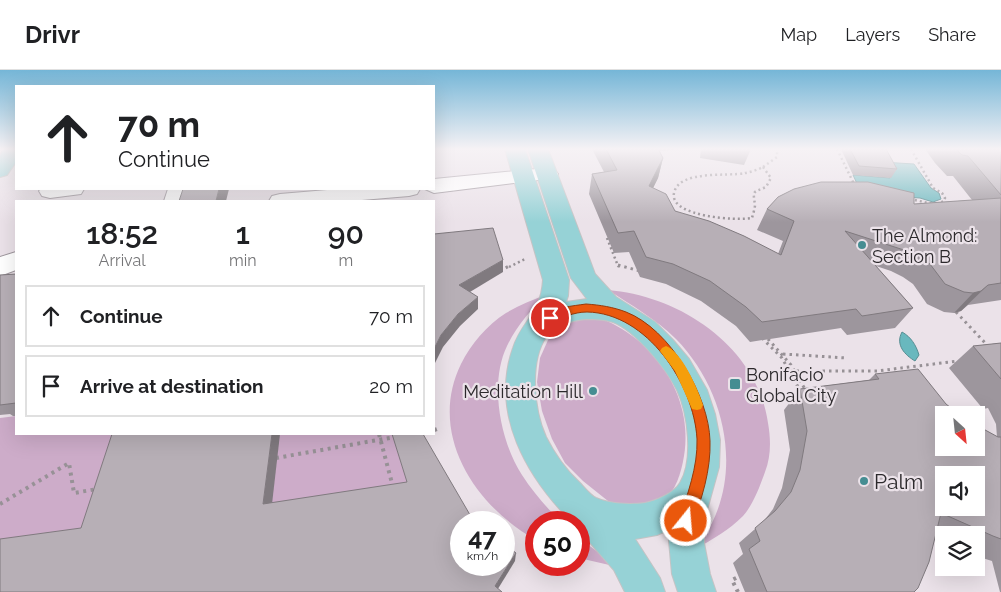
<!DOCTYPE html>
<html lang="en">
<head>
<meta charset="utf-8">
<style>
  body { margin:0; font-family:Raleway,sans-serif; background:#f6f6f6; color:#202124; height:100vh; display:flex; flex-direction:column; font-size:19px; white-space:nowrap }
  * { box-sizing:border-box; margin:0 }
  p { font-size:16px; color:#757577 }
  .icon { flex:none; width:28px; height:28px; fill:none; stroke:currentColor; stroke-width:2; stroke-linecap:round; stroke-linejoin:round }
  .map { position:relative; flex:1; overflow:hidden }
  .sheet { position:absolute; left:15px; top:130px; width:420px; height:235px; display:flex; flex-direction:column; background:#fff; border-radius:0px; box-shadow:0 5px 20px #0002 }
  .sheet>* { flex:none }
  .banner { position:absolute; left:15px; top:15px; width:420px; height:105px; border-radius:0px; box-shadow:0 5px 20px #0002; background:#fff; color:#202124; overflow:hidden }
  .needle { width:32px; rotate:153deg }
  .buttons { position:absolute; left:935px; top:336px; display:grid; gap:10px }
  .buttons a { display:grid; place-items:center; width:50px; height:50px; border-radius:0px; background:#fff; box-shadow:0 5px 20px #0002; font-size:25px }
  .speed { position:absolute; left:450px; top:441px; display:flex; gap:10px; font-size:25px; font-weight:700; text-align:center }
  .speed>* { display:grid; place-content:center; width:65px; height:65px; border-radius:50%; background:#fff; box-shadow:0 5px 20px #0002; line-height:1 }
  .speed small { font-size:12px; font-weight:400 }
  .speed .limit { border:8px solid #d22; background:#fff; color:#111 }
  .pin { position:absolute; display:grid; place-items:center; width:42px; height:42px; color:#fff; margin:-21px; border:2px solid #fff; border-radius:50%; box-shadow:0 1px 5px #0007 }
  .me { position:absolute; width:55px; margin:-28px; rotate:17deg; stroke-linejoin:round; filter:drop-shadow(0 0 4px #0008) }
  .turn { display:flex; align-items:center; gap:18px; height:105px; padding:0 20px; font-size:22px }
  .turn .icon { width:65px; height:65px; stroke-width:2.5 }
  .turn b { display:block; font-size:35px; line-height:42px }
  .eta { display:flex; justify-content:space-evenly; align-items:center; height:85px; text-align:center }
  .eta b { font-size:30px; font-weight:600; line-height:35px }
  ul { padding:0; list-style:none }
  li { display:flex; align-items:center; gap:15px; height:62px; margin:0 10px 8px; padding:0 10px; border:2px solid #e0e0e0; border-radius:0px }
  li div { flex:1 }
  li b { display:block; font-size:19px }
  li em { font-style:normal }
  header { display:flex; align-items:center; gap:30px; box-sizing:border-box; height:70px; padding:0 25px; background:#fff; border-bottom:1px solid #e0e0e0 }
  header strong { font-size:24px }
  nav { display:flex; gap:28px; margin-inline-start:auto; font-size:18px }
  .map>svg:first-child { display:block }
</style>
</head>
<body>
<header>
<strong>Drivr</strong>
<nav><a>Map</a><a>Layers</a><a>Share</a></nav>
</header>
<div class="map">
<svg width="1001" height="522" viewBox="0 0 1001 522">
  <rect width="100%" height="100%" fill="#ebe2e9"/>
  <g fill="#cdacc9">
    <path d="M608 220C681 226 757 277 768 353 771 370 771 387 765 402 760 416 753 435 743 446 729 460 713 469 696 479 701 470 708 462 712 453 742 392 722 316 676 269 656 249 631 235 608 220Z"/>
    <path d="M547 224C531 240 517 255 507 276 489 313 500 371 522 405 533 422 547 438 561 452H536V470C475 436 427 364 461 294 471 274 487 255 506 243 519 235 533 230 547 224Z"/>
    <path d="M597 247C653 267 694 325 684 386 681 404 676 420 662 433L613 435 583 411 565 393 552 369 542 341 537 312 540 288 548 270 560 255 571 248Z"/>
    <polygon points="16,346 16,364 395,364 410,422 0,480 0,348"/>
    <polygon points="579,468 618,497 579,488"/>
  </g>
  <g fill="#69b8be" stroke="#578d92">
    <polygon points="882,92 914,94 931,118 939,123 941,129 933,132 920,128 862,124 853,105 890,108"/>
    <path d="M902 262C911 267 916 275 919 285L915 291C905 285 895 275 902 262Z"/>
  </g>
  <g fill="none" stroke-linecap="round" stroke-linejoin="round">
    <g stroke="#9f979e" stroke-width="2">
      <g id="minor">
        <polygon points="547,98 554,100 558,104 554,108 434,123 425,119 434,119 434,109"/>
        <polygon points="41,119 84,119 81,124 50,128 42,126 39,121"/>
        <polygon points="168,119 190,119 186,131 164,131"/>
        <polygon points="339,119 420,119 417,124 409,126 350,131 269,131 272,126 280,124"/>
        <polygon points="16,182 16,200 0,206 0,187"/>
      </g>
    </g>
    <g stroke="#c4c3c4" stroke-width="2">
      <g id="major">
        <polygon points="4,79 16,79 16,92 7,105 0,107 0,85"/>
        <path d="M505 79H525L569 210 568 226 566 232 587 229 571 208 528 79H548L595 204 616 227 655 252 673 270 689 289 707 320 715 344 720 370 719 397 704 451V473L710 504 716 522H678L672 504 668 460 657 465 635 469 660 508 665 522H625L614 500 579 460V452H572C527 407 490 344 513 278 522 250 541 244 543 210ZM586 249C595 249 604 249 613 252 636 261 666 298 677 320 688 343 694 390 680 413 674 423 656 431 645 433 630 435 610 434 596 428 590 425 584 417 579 412 566 400 554 383 546 367 534 341 529 292 546 267 555 255 573 250 586 249Z"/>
      </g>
    </g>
    <g stroke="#979196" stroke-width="2.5" stroke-dasharray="2 3" stroke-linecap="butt">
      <polyline points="837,79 854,114"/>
      <polyline points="911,79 933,118 942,123 945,128 944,131 939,133"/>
      <path d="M763 97 771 108 766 117C752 123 753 120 755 135 755 138 753 144 752 148 738 151 669 147 674 123 679 99 729 107 745 103 751 102 757 100 763 97Z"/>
      <polyline points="763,97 777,87 777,79"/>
      <polyline points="910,129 933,134"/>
      <polyline points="607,168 618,196 621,197"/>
      <polyline points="509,197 525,189"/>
    </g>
    <g stroke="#979196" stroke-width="3" stroke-dasharray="2.5 4" stroke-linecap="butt">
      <polyline points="618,195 640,201"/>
      <polyline points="500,201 511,195"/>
      <polyline points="762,268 782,288 802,324"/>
      <polyline points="783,284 847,288"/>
      <polyline points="790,301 877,301 958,291"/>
    </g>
    <g stroke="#979196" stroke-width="4" stroke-dasharray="3 4.5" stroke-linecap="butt">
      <polyline points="434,360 437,359"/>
      <polyline points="379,364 393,417"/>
      <polyline points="276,388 395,367"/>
      <polyline points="0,434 69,393 74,423 97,419"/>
      <polyline points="738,522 732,510 740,506"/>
    </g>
    <use href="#minor" fill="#fff" fill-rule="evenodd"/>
    <use href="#major" fill="#96d2d6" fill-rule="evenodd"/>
    <g stroke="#979196" stroke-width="3" stroke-dasharray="2.5 4" stroke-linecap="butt">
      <polyline points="956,242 988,276"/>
      <polyline points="768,269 791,295 806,321"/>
    </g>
  </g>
  <g fill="#9d969d">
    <polygon points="592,79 685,79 660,81 663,88 658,108 653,118 675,141 778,184 783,171 757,160 767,139 914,134 972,130 953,106 947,106 935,93 925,79 1001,79 1001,230 968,235 961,241 954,243 944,242 927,234 913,214 903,207 891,201 876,196 913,238 895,258 847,265 841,258 750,272 736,256 701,231 666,214 640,207 629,182 614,183 589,124 592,104 604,102"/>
    <polygon points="701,79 751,79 744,95 700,88"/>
    <polygon points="841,79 886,79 897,99 891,108 853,105"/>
    <polygon points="16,204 16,346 13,346 10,344 0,345 0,205"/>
    <polygon points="1001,273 1001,522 1000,522 992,491 976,486 976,465 944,465 944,473 935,469 914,522 745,522 733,493 743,484 739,473 763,452 773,439 782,418 790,380 784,340 800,319 869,310 875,304 944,345 997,367 996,354 988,338 983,339 949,298 973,276"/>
  </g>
  <g fill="#807a7f">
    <polygon points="663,88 658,108 644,136 649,116"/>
    <polygon points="219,119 229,119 226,131 216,131"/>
    <polygon points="503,190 503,202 460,228 459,215"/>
    <polygon points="988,215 961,241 954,243 973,223"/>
    <polygon points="478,227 478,239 460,256 443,277 434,295 434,279 441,265 458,244"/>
    <polygon points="272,364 280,364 271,443 263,434"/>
    <polygon points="516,483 515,491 496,522 495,516"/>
  </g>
  <g fill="#b7afb6" stroke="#807a7f" fill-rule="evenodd">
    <polygon points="606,79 658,79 663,88 649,116 666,124 675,141 709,151 744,166 781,185 794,151 767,139 778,127 794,119 821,112 868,112 914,123 914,134 1001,128 1001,213 988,215 981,221 973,223 964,222 945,214 930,194 920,187 907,181 845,161 913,238 862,246 856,239 762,252 746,237 710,211 673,194 646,187 634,161 618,163 592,104 617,100"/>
    <polygon points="850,79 886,79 897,99 859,96"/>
    <polygon points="956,79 1001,79 1001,125 968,86 962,85"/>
    <polygon points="183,119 219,119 216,131 179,131"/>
    <polygon points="493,158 503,190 459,215 478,227 458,244 441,265 434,279 434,164"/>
    <polygon points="16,204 16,333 0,335 0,205"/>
    <polygon points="1001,273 1001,309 973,276"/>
    <path d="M918 299 946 334 960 345H944V378H976V355L998 367H1001V469L993 466 941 443 929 492 918 518 914 522H767L749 479 760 471 755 458 775 441 791 422 800 400 807 361 800 319 879 309 875 304ZM944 405H976V438H944Z"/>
    <polygon points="112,364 272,364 263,434 407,412 392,364 423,364 473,450 476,452 461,452 461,495 504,495 504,474 516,483 495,516 502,522 0,522 0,469 81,458"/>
  </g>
  <linearGradient id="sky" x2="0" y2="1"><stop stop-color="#75b6d7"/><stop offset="0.52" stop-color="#f6f2f5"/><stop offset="1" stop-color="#f6f2f5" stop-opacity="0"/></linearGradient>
  <rect width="1001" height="152" fill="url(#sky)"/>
  <path fill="#ea580c" stroke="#983908" d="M586 234C600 235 613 237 626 242 670 259 709 326 710 371 711 399 702 430 691 456L686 458 681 456 679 451C687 425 698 397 697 369 694 314 647 243 587 242 573 242 563 248 550 252L545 248C553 237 573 236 586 234Z"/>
  <path fill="#f59e0b" d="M666 276C682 282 698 319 703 335L701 339 697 340 692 339 675 301 660 281 662 278Z"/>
  <g fill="#458d92" stroke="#ebe2e9" stroke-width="2">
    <circle cx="862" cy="175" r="5"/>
    <rect x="729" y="308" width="12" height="12" rx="2.5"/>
    <circle cx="593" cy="321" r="5"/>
    <circle cx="864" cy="411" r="5"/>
  </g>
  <g text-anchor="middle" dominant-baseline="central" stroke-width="4.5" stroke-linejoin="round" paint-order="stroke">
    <g font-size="18" fill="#2c292c" stroke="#ebe2e9" text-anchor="start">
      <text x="872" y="165">The Almond:<tspan x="872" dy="21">Section B</tspan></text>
      <text x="746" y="304">Bonifacio<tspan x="746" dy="21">Global City</tspan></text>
      <text x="583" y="321" text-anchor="end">Meditation Hill</text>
    </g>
    <g font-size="21" fill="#2c292c" stroke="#ebe2e9" text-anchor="start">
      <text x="874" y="411">Palm</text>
    </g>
  </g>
</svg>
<div class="buttons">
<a><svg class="needle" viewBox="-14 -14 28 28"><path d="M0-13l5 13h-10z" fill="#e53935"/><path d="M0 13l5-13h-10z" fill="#757577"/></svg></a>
<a><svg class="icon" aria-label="sound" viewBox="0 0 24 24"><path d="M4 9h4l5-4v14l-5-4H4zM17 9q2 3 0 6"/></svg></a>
<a><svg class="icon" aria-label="layers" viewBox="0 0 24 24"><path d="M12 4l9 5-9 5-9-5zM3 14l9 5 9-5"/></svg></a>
</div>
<div class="speed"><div>47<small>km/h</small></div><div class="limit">50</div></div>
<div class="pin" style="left:550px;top:248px;background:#d93025"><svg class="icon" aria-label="arrive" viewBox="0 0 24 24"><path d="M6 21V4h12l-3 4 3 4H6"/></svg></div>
<svg class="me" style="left:686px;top:451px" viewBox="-20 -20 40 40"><circle r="17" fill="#ea580c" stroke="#fff" stroke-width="3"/><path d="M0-11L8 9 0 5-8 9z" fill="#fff"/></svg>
<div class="banner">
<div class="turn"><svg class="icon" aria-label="ahead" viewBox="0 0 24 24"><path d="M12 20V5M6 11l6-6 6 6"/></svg><div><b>70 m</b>Continue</div></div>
</div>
<section class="sheet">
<div class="eta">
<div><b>18:52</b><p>Arrival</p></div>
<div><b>1</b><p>min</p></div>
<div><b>90</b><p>m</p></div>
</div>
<ul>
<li><svg class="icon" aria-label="ahead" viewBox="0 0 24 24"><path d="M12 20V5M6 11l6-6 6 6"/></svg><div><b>Continue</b></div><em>70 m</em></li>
<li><svg class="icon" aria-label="arrive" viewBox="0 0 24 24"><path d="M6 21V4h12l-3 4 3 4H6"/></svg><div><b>Arrive at destination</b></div><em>20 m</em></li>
</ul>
</section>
</div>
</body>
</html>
